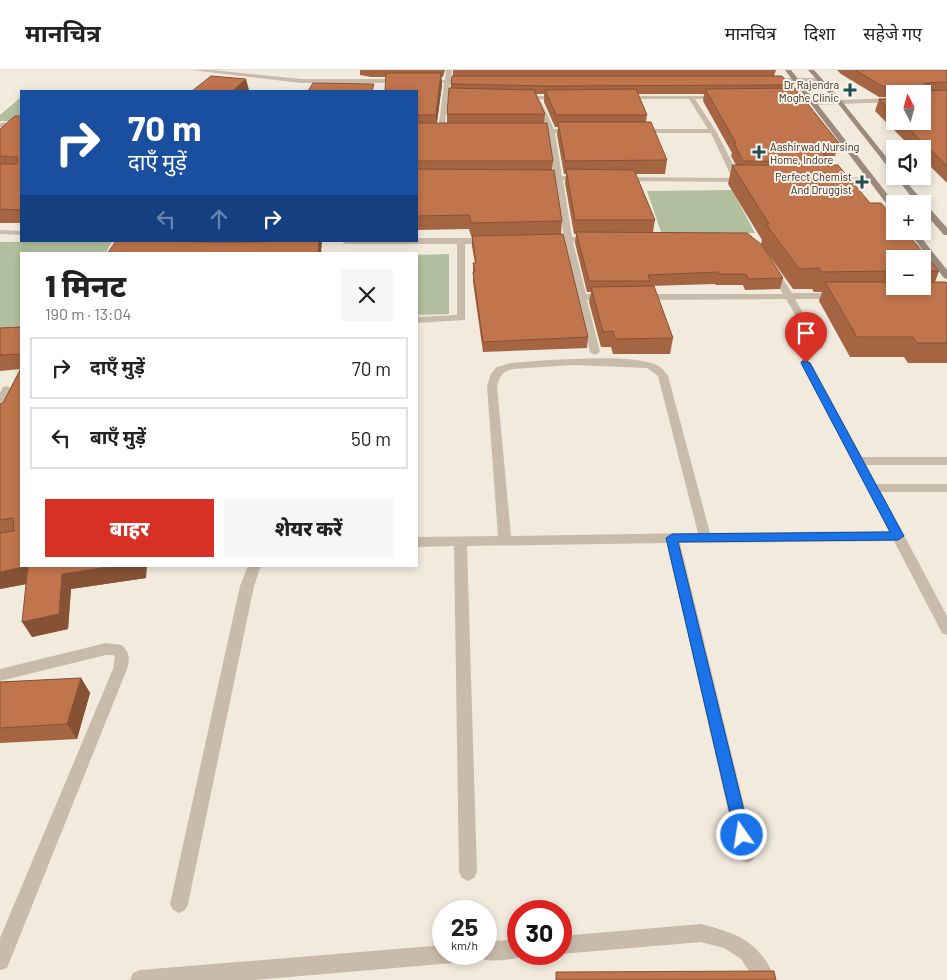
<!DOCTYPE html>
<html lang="hi">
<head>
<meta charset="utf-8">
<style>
  body { margin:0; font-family:Barlow,"Noto Sans Devanagari",sans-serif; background:#f6f6f6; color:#222; height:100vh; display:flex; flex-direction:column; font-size:19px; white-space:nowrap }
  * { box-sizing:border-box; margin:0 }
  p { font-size:16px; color:#767676 }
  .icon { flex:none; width:28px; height:28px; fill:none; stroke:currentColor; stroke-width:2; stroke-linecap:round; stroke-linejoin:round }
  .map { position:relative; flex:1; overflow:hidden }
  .sheet { position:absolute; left:20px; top:182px; width:398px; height:315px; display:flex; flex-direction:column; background:#fff; border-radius:0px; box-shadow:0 2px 8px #0003 }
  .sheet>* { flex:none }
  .top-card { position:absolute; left:20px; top:20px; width:398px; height:152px; border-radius:0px; box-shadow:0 2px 8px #0003; background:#1a4fa0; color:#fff; overflow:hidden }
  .needle { width:32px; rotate:354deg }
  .tools { position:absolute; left:886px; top:15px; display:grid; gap:10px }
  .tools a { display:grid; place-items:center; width:45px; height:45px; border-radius:0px; background:#fff; box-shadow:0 2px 8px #0003; font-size:25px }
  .speed { position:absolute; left:432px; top:830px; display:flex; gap:10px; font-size:25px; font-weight:700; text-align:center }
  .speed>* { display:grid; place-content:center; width:65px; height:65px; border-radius:50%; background:#fff; box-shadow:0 2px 8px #0003; line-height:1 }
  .speed small { font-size:12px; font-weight:400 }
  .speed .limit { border:8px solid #d22; background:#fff; color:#111 }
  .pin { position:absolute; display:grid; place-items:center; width:42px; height:42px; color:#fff; margin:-51px -21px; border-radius:50% 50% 50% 0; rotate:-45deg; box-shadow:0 0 5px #0007 }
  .pin .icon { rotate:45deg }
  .me { position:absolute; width:55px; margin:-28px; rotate:347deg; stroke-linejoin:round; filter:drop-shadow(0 0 4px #0008) }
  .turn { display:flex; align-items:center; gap:18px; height:105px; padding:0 25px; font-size:22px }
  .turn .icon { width:65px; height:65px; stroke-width:2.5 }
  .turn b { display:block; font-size:35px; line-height:42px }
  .lanes { display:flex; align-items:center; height:48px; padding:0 25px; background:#0003; justify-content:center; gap:25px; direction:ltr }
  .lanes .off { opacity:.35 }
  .round { display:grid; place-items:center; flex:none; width:52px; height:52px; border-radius:0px; background:#f6f6f6 }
  .head { display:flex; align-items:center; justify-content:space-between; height:85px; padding:0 25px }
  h1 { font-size:30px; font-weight:800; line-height:38px }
  .cta { display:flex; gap:10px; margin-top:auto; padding:10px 25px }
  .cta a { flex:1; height:58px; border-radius:0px; background:#d93025; color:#fff; font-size:20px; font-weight:800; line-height:58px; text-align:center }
  .cta a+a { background:#f6f6f6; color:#222 }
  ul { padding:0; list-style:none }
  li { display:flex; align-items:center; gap:15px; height:62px; margin:0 10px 8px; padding:0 15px; border:2px solid #e0e0e0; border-radius:0px }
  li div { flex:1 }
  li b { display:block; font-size:19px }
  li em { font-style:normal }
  header { display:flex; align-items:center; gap:30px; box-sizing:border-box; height:70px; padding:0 25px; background:#fff; border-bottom:1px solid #e0e0e0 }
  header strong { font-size:24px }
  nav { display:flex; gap:28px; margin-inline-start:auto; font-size:18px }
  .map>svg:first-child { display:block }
</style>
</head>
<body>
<header>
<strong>मानचित्र</strong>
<nav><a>मानचित्र</a><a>दिशा</a><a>सहेजे गए</a></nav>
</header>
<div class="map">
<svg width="947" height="910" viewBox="0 0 947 910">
  <rect width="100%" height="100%" fill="#f1eadd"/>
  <g fill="#b1bf9e">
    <polygon points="21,27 21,52 0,51 0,45"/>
    <polygon points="732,120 755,163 662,165 647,121"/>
    <polygon points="112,171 105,184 21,184 21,260 0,260 0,172"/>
    <polygon points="449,184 449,244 416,245 416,185"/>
  </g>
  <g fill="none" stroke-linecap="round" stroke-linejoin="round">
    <g fill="#c9bbaa" fill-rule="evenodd">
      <polygon points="192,0 212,0 301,9 402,9 405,11 402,13 301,13"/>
      <polygon points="446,0 452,0 451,10 470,12 467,14 450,13 444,61 441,63 438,61 444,13 422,11 425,9 445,10"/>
      <polygon points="770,8 820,8 823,10 820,12 768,11"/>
      <polygon points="522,26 562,26 565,28 562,30 520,29 520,27"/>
      <polygon points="624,26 721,26 721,28 719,29 695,29 716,61 740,108 748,110 744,112 618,111 617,109 621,107 732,108 711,63 639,63 636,61 639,59 708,59 689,29 622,29 622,27"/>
      <polygon points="895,28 895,32 813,35 810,33 813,31"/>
      <polygon points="539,31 542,33 554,59 574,59 577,61 574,63 555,63 562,106 581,106 585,108 581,110 563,110 572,167 593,167 597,169 593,171 573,172 586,224 607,224 612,227 607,230 587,230 600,282 595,285 590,282 565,172 548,173 544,170 548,167 564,167 555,110 539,110 535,108 539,106 554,106 548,63 531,63 528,61 531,59 547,59 536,33"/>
      <polygon points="21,51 21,55 0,57 0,53"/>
      <polygon points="872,107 875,107 875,111 834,112 830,110 834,108"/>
      <polygon points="0,160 21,161 21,165 0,164"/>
      <polygon points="416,168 488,168 492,171 488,174 465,174 465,250 416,253 416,247 457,245 457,174 345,174 341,171 416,171"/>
      <polygon points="773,196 777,199 792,223 837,223 842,226 837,229 795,229 823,277 821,279 815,279 786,229 642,230 637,227 642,224 783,224 769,199"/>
      <path d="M549 290C575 289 631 285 654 294 660 296 664 300 668 306L710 463 889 461 801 293 802 291 806 290 811 293 862 387H947V395H866L876 414H947V422H881L947 546V565L942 563 894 471 680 473 756 784 753 790 747 793 741 790 738 784 667 473 467 476 477 802 474 808 468 811 462 808 459 802 454 476 416 477V467L498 466 487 316 491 304 497 297 511 293ZM573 295 647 298 658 306 698 463 511 466 497 316C500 306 502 302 512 299Z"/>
      <polygon points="7,316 12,319 5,335 0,338 0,323 3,317"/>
      <polygon points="248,496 261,496 254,516 188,834 185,840 179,843 173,840 170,834 240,516"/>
      <path d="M106 573 122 575C130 584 130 587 127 599L7 898 0 900V868L113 599 115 587 113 585H106L0 611V599Z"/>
      <path d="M701 854C739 864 759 871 776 910H755L741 889 724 878 701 872 561 884H560H561V866Z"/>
      <path d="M519 869V884L526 885C513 890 492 893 479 888L478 884H486V872Z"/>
      <polygon points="444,875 444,884 462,884 460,891 453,893 254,910 130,910 133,903 140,900"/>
    </g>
    <g fill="#9c8b7b" fill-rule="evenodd">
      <polygon points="785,0 791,0 895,134 895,141 892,141"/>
      <polygon points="808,0 814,0 840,29 895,98 895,106 901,106 947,158 947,165 944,165 922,140 922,134 917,134 836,31"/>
      <polygon points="908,161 916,161 947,200 947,209 944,208"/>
    </g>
  </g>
  <g fill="#a56542" fill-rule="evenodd">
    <path d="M360 0H445L443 7H441L442 15 437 53H447V44L451 14 453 6V0H776L774 6 789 15 788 18 839 73 835 86H826L830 92 829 95 870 133 939 201 935 212 947 213V293H908L904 287H850L819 231 822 222H814L812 219H793L761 174 762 170 728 114 732 95H736L731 86 732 83 703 31 704 24H638L647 45 646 52 667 90 665 104H636L655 150 653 162 783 208 780 219 745 220 743 215H716L715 214 649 216 673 268 670 284H613L611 277H601L589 232 591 222H587L575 173 576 164H574L565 113 566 104H564L557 65 558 57H555L544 32V24H536L545 44 544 53 553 91 552 100 562 151 561 164 588 267 587 278 483 282 473 212V193H475L472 176V166H471L469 159 416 160V21L386 7H371L360 5ZM895 189H922V216H895Z"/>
    <path d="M837 0H947V113L922 88V79H913L875 41 879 29H893L894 27H879L841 4ZM895 24H922V51H895Z"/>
    <polygon points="21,46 21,153 0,153 0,59"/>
    <polygon points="21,257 21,496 146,508 71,519 68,559 32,567 26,514 0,519 0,334 3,333 21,299 0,301 0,258"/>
    <polygon points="81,608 90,623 77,669 0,673 0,612"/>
  </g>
  <g fill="#865236">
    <polygon points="441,3 442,15 436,57 436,45"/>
    <polygon points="246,9 249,20 247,21 232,21"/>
    <polygon points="319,171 322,171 321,184 318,184"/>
    <polygon points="28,496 37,512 0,519 0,502"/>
    <polygon points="114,496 147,496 146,508 71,519 68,559 32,567 22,552 62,504"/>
    <polygon points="81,608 90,623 77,669 67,654"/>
  </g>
  <g fill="#c0754d" stroke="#865236">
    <polygon points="855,0 945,0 947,1 947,12 926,13 924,15 926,21 947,20 947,96 901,51 922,51 922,24 896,24 895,23 900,22 900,16 882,16"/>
    <polygon points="386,3 441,3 436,45 416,45 416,21 385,21"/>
    <polygon points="211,6 246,9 232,21 192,21"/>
    <polygon points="452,6 782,6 789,15 547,16 451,14"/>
    <polygon points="313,13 374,14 372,21 308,21"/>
    <polygon points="449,18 534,20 545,44 447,44"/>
    <polygon points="795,18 839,73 818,74 826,84 823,84 830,92 743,91 734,73 736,73 705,19"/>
    <polygon points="636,19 647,45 556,45 545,20"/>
    <polygon points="879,29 895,29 895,45"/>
    <polygon points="15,46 21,46 21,140 0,139 0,94 16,94 18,92 17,87 0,86 0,59"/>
    <polygon points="558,52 651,52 667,90 565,91"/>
    <polygon points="416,53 547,53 553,91 416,91"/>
    <polygon points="732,95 838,95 870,133 881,133 895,149 895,161 905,161 939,201 922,201 922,189 895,189 895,201 821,202 819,198 799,199 766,154 769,154"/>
    <polygon points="416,99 554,100 562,151 471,153 469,145 416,146"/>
    <polygon points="566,99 634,100 655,150 575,150"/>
    <polygon points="576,162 747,163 762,175 783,208 748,209 746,204 719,204 718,202 648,205 650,211 589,211"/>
    <polygon points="563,164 588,267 483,272 473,202 475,202 473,193 476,193 472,166"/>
    <polygon points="116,171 230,172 319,171 318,184 107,184"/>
    <polygon points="825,212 895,212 895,216 922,216 922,212 946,212 947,213 947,273 917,273 913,267 857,267"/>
    <polygon points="654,216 673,268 615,269 613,261 603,262 591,217"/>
    <polygon points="21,257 21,284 0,285 0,258"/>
    <polygon points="21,298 21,496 114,496 62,504 59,544 22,552 28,496 0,502 0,463 14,461 13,448 0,450 0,334 3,333"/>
    <polygon points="81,608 67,654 0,658 0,612"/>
    <polygon points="774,901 776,910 556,910 556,902"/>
  </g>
  <polygon fill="#1a73e8" stroke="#114b97" points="802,291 806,291 810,293 904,466 898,470 678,472 750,765 748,770 742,773 737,770 735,765 666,468 672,464 890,462 801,293"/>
  <g fill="#214d56" stroke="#f9f3ea" stroke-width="2">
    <path d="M847.5 12.5h5v5h5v5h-5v5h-5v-5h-5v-5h5z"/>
    <path d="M756.5 74.5h5v5h5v5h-5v5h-5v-5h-5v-5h5z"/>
    <path d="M859.5 104.5h5v5h5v5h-5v5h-5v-5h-5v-5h5z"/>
  </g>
  <g text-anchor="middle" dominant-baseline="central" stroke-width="4" stroke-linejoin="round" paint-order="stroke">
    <g font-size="11" fill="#362f29" stroke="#f9f3ea" text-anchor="end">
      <text x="839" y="14">Dr Rajendra<tspan x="839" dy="13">Moghe Clinic</tspan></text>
      <text x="770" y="76" text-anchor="start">Aashirwad Nursing<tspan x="770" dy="13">Home, Indore</tspan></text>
      <text x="852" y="106">Perfect Chemist<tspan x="852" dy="13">And Druggist</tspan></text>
    </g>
  </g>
</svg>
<div class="tools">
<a><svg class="needle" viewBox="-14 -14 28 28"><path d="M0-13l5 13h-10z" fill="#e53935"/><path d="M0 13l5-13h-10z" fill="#767676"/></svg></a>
<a><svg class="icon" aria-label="sound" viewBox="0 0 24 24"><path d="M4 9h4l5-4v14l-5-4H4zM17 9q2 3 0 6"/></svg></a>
<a>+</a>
<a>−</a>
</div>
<div class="speed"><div>25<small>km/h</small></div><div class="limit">30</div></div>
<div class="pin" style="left:806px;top:293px;background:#d93025"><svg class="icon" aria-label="arrive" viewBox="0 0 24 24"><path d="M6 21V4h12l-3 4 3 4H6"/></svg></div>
<svg class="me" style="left:742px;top:765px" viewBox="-20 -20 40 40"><circle r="17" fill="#1a73e8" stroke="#fff" stroke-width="3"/><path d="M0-11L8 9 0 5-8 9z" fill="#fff"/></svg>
<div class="top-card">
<div class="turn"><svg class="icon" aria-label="right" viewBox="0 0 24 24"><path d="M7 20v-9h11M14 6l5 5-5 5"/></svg><div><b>70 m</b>दाएँ मुड़ें</div></div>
<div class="lanes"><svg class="icon off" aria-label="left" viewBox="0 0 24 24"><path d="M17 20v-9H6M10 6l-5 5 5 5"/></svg><svg class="icon off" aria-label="ahead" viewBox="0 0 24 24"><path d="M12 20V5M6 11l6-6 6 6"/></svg><svg class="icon" aria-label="right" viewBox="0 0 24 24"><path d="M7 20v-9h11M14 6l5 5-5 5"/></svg></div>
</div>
<section class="sheet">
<div class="head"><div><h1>1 मिनट</h1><p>190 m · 13:04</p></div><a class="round"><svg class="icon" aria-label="close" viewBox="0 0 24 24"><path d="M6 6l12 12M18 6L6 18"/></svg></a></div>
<ul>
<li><svg class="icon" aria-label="right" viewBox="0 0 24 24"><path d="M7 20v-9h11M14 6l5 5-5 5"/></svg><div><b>दाएँ मुड़ें</b></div><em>70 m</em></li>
<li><svg class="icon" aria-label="left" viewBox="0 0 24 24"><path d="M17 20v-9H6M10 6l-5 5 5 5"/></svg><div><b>बाएँ मुड़ें</b></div><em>50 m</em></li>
</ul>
<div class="cta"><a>बाहर</a><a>शेयर करें</a></div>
</section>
</div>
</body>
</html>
